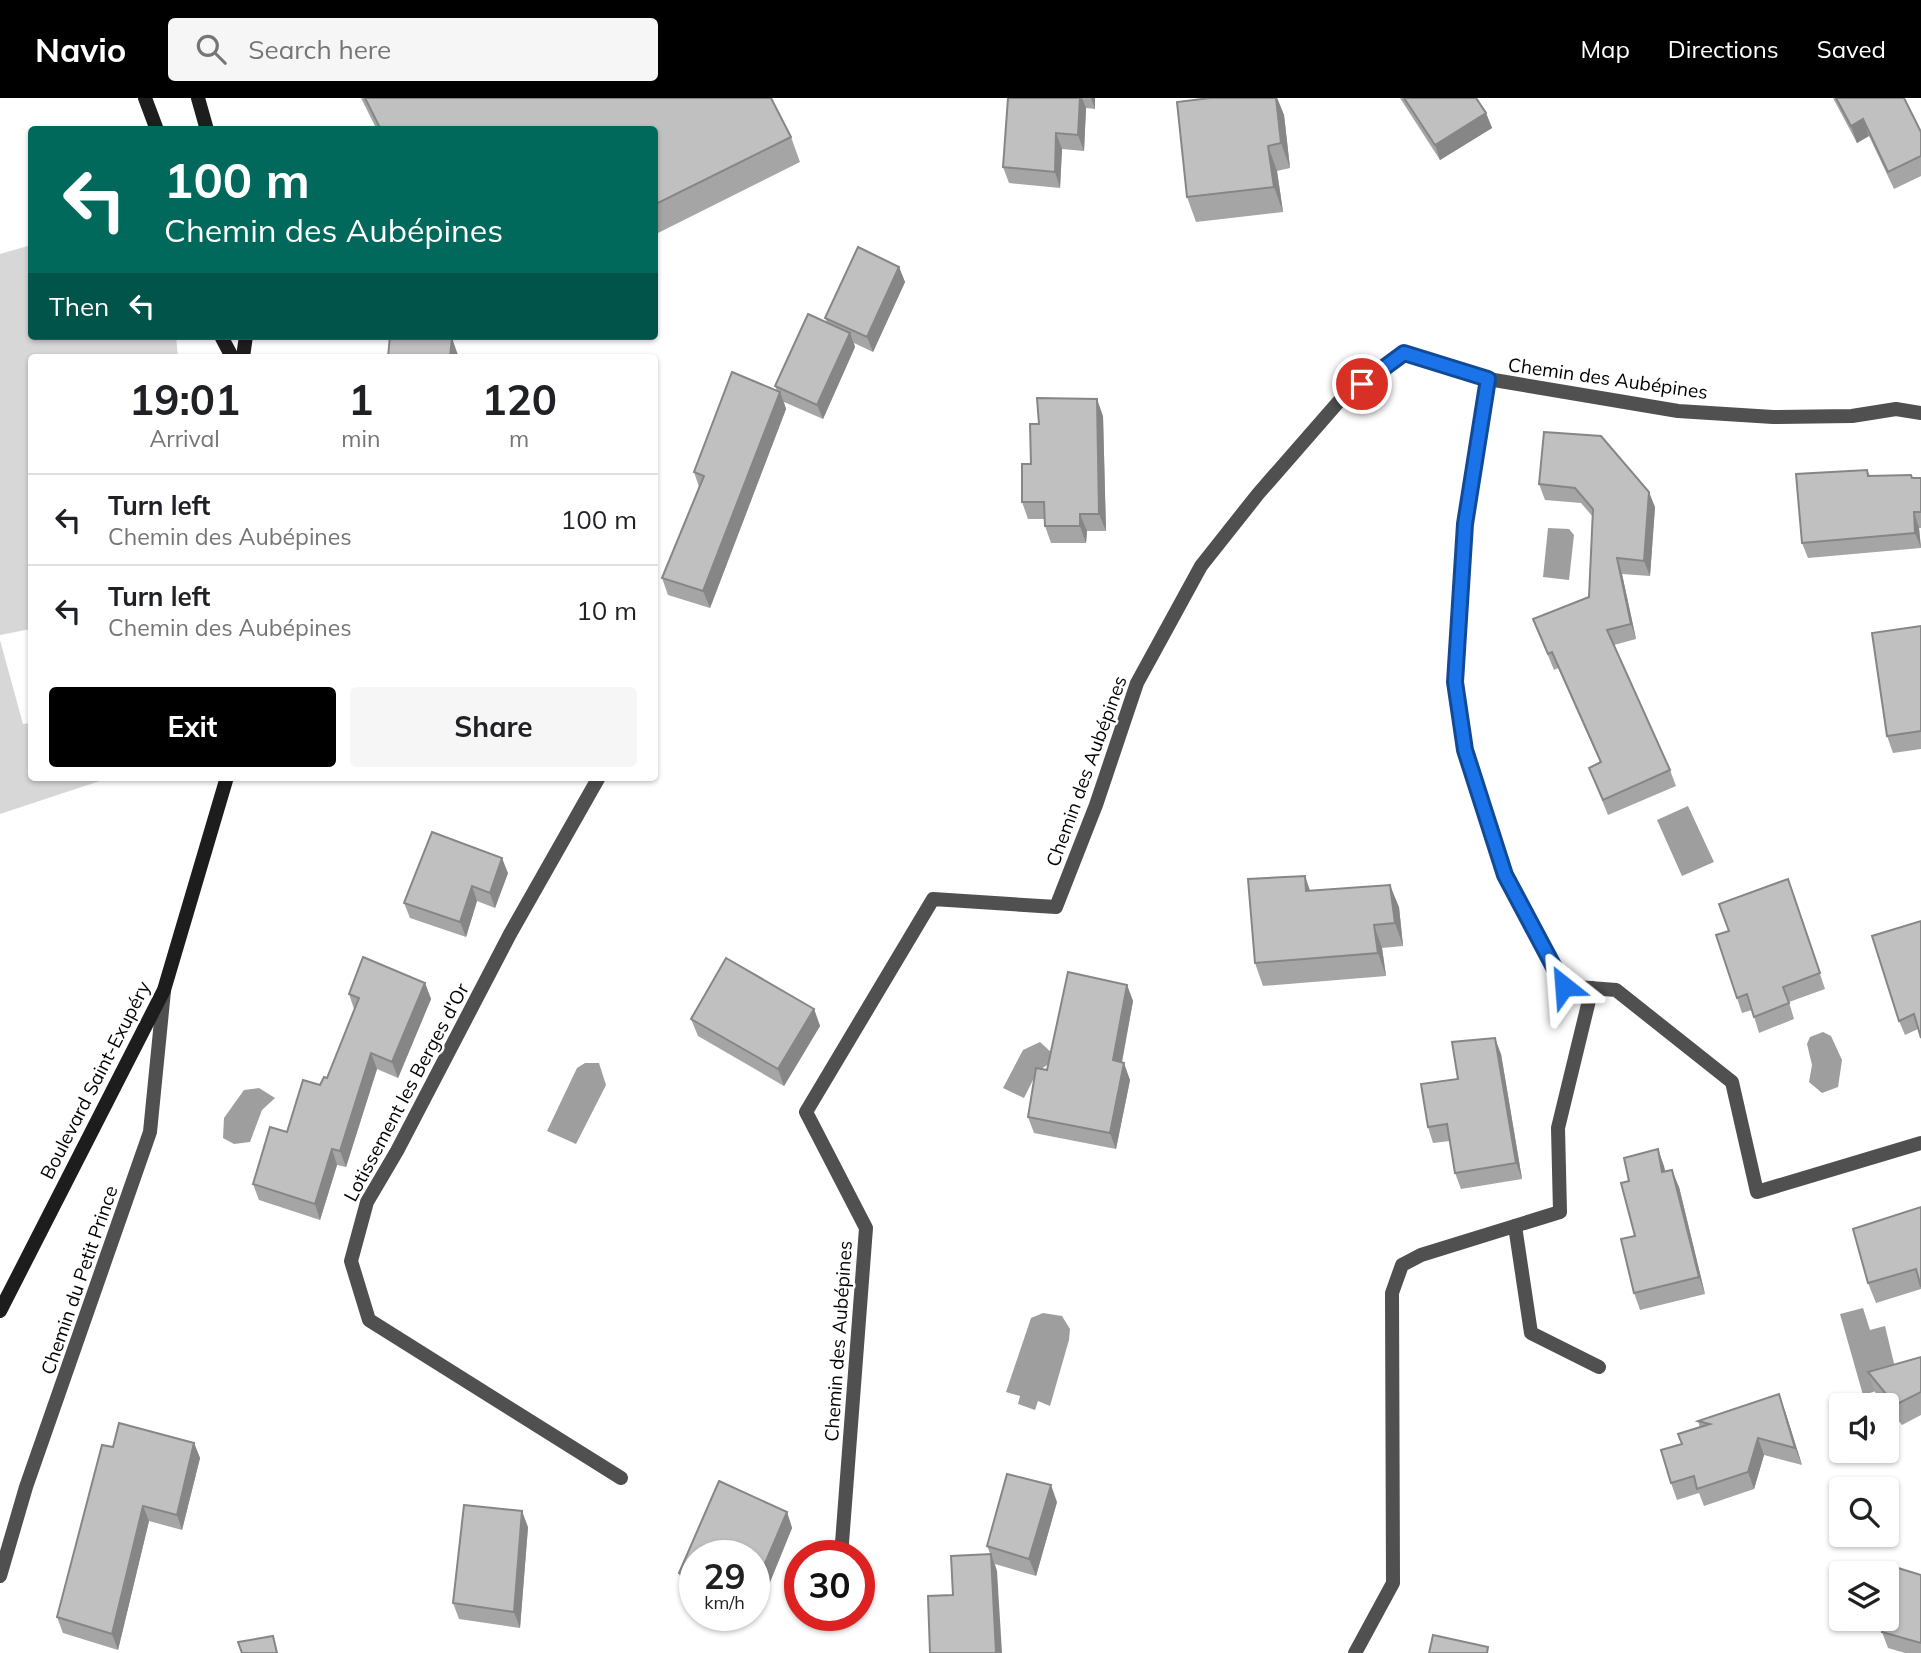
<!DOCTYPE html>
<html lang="en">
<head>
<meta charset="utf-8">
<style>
  body { margin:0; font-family:Mulish,sans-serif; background:#f6f6f6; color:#202124; height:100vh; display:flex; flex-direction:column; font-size:26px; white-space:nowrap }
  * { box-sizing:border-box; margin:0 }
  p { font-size:23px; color:#757577 }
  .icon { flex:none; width:38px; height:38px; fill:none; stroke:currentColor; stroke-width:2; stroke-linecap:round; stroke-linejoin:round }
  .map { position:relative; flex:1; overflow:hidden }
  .panel { position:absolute; left:28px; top:256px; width:630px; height:427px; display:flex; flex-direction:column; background:#fff; border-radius:7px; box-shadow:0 2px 5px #0004 }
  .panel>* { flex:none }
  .hud { position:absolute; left:28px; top:28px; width:630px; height:214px; border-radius:7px; box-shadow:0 2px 5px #0004; background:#00695c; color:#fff; overflow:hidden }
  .buttons { position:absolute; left:1829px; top:1295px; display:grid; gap:14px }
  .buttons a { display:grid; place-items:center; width:70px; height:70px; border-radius:7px; background:#fff; box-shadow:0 2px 5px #0004; font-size:35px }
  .speed { position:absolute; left:679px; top:1442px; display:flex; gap:14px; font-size:35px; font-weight:700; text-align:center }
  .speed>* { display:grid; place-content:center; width:91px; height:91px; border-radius:50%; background:#fff; box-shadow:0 2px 5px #0004; line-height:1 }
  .speed small { font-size:18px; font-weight:400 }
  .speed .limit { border:10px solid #d22; background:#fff; color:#111 }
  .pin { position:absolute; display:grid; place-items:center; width:60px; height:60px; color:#fff; margin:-30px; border:4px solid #fff; border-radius:50%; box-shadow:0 2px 7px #0007 }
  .me { position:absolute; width:77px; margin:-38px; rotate:332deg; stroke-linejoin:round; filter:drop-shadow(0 0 5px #0008) }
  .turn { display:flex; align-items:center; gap:24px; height:147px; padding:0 21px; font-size:32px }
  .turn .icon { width:91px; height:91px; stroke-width:2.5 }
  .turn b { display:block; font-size:49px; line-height:60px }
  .then { display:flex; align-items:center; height:66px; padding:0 21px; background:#0003; gap:14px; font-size:26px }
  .eta { display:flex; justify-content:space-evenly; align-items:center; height:119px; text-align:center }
  .eta b { font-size:42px; font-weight:700; line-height:49px }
  .primary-button { display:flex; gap:14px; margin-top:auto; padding:14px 21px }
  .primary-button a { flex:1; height:80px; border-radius:7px; background:#000; color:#fff; font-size:28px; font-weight:700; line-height:80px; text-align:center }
  .primary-button a+a { background:#f6f6f6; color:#202124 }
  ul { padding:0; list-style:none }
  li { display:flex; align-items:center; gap:21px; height:91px; padding:0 21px; border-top:2px solid #e0e0e0 }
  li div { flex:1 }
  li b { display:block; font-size:26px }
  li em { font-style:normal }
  header { display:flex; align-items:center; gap:42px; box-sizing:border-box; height:98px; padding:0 35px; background:#000; color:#fff }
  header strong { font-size:33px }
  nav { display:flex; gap:38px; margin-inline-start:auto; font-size:24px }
  .search { width:490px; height:63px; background:#f6f6f6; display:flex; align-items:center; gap:18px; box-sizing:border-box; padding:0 24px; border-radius:7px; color:#757577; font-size:26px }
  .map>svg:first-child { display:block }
</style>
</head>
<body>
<header>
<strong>Navio</strong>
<div class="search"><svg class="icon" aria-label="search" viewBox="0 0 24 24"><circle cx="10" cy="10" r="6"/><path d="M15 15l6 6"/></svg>Search here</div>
<nav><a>Map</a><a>Directions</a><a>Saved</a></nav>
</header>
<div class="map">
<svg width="1921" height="1555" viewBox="0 0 1921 1555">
  <rect width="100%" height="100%" fill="#fff"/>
  <g fill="#d7d7d7">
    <polygon points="31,147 32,238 176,238 178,259 32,259 31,531 0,537 0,156"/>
    <polygon points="0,542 23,626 31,625 32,679 112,679 0,716"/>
  </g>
  <g fill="#9e9e9e">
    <polygon points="1548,430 1569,431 1574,437 1569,482 1543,479"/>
    <polygon points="1688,708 1714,764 1682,778 1657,722"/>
    <polygon points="1823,934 1831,938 1842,962 1838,989 1822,995 1809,984 1812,967 1807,946 1810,939"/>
    <polygon points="1040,944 1052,955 1050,965 1037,974 1024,1000 1003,990 1023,952"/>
    <polygon points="585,965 599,965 606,987 576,1046 547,1033 577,970"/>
    <polygon points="259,990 275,1000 262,1012 250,1044 234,1046 223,1040 224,1020 244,992"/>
    <polygon points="1863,1210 1870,1232 1885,1228 1899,1286 1863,1297 1840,1216"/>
    <polygon points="1043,1215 1062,1218 1070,1231 1069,1242 1050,1308 1038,1303 1035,1312 1018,1306 1020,1298 1006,1294 1031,1220"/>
  </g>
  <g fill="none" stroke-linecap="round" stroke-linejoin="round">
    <g stroke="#505050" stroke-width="14">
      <polyline points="1488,281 1466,426 1455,584 1465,652 1505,777 1564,888 1616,892 1732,984 1757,1094 1921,1045"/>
      <polyline points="599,679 510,836 397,1053 367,1104 351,1163 369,1222 621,1380"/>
      <polyline points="1515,1128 1531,1235 1599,1269"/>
      <polyline points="841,1458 866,1130 806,1014 933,801 1056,809 1096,707 1137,585 1201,468 1258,396 1341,301 1404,255 1488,281 1678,313 1773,319 1852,318 1896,311 1921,315"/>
      <polyline points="0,1478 26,1389 150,1034 164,893"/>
      <polyline points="1355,1555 1393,1485 1392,1195 1402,1167 1421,1157 1560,1114 1558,1030 1592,890"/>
    </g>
    <g stroke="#1d1d1d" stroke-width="14">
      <polyline points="145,0 157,32"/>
      <polyline points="198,0 207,32"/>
      <polyline points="221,238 232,259"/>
      <polyline points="243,259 246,238"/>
      <polyline points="0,1213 164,892 227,679"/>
    </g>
  </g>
  <g fill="#a5a5a5">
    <polygon points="361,0 771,0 791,39 800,64 654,137 654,32 377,32"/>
    <polygon points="1008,0 1095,0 1095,11 1086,10 1084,53 1062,51 1060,90 1009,85 1003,69"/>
    <polygon points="1210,0 1277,0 1284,17 1290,70 1277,73 1283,114 1196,124 1187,99"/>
    <polygon points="1400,0 1476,0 1486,15 1492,30 1440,62"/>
    <polygon points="1833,0 1904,0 1921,34 1921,78 1894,91 1869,38 1857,45"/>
    <polygon points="899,169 905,184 873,254 854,245 855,249 823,321 784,304 786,311 710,510 668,497 662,480 699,389 694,374 777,293 775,288 827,224 825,220"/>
    <polygon points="1103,318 1106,433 1087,433 1086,445 1051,445 1045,428 1045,421 1028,421 1022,404 1039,326"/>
    <polygon points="1544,334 1655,409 1650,478 1622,476 1636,541 1614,547 1670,672 1676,688 1608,717 1589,670 1600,664 1558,570 1554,572 1533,521 1589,499 1593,419 1581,405 1545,402 1539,386"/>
    <polygon points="1867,372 1870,378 1911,377 1913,380 1921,380 1921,430 1919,430 1921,450 1808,460 1802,445"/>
    <polygon points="1921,528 1921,651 1893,655 1887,638"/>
    <polygon points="508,775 495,810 477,803 466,839 410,820 404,805"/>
    <polygon points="1310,793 1399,809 1403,848 1382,850 1386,878 1263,888 1255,865"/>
    <polygon points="1794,797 1825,891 1789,904 1794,921 1759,935 1752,912 1742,915 1737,900 1729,833"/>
    <polygon points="1921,823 1918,931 1905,937 1899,923"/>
    <polygon points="425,885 431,901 398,980 377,971 346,1069 337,1067 320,1122 259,1102 253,1086 287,1034 327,980 354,911 349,896"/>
    <polygon points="1127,887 1133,903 1122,965 1130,982 1116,1051 1034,1035 1028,1019 1047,972"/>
    <polygon points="814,911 820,928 784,988 698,938 691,921"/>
    <polygon points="1501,956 1522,1081 1461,1091 1455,1075 1450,1043 1433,1045 1428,1029 1458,981"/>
    <polygon points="1658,1051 1665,1073 1679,1089 1705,1196 1640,1212 1634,1195 1635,1138 1629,1083"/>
    <polygon points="1921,1109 1921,1191 1876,1205 1868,1185"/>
    <polygon points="1921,1259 1921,1317 1902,1327 1875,1294 1868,1274"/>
    <polygon points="1785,1313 1802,1367 1764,1357 1754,1391 1704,1408 1699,1395 1677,1402 1671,1385 1700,1330 1698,1323"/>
    <polygon points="194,1345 200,1360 182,1432 149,1423 118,1552 63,1535 57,1519 113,1349"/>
    <polygon points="719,1383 787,1414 792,1430 755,1521 746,1517 754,1517 754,1458 695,1458 695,1495 684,1491 679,1475"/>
    <polygon points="1057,1404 1036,1478 995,1466 997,1473 987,1448"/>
    <polygon points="528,1429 520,1530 459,1521 453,1505"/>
    <polygon points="1921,1477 1921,1555 1905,1555 1888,1550 1882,1534"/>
  </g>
  <g fill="#868686">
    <polygon points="1080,0 1082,0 1086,10 1084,53 1078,37"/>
    <polygon points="1091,0 1095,0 1095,11"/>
    <polygon points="1276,0 1277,0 1284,17 1290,70 1281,45"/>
    <polygon points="1486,15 1492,30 1440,62 1435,47"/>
    <polygon points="1863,21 1869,38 1857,45 1851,28"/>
    <polygon points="1056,35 1062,51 1060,90 1055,74"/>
    <polygon points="1268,48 1277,73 1283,114 1274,89"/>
    <polygon points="899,169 905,184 873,254 867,239"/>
    <polygon points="850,235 855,249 823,321 817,307"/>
    <polygon points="440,238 448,238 445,258 439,241"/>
    <polygon points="452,240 458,257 458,259 450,259"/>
    <polygon points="780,294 786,311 710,510 703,493"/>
    <polygon points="1097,301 1103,318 1106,433 1099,416"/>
    <polygon points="1649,394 1655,409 1650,478 1644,463"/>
    <polygon points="1914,414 1919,430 1921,450 1915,435"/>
    <polygon points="1080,416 1087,433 1086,445 1080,428"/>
    <polygon points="1617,460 1622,476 1636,541 1631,526"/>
    <polygon points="502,760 508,775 495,810 490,795"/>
    <polygon points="1305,778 1313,801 1306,793"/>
    <polygon points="1390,787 1399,809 1403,848 1395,825"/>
    <polygon points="472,788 477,803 466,839 460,824"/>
    <polygon points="1374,827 1382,850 1386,878 1378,855"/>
    <polygon points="425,885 431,901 398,980 392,964"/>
    <polygon points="1127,887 1133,903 1119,978 1113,962"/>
    <polygon points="814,911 820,928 784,988 778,971"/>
    <polygon points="1495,940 1501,956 1522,1081 1516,1065"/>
    <polygon points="371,955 377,971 346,1069 340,1053"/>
    <polygon points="1124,965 1130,982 1116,1051 1110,1035"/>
    <polygon points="332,1051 337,1067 320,1122 315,1106"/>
    <polygon points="1658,1051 1664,1068 1669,1091 1662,1074"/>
    <polygon points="1672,1072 1679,1089 1705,1196 1699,1179"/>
    <polygon points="1779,1296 1785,1313 1802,1367 1795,1350"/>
    <polygon points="1758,1340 1764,1357 1754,1391 1748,1374"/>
    <polygon points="194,1345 200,1360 182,1432 177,1417"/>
    <polygon points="1051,1387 1057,1404 1036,1478 1029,1461"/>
    <polygon points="143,1408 149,1423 118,1552 112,1536"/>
    <polygon points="522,1413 528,1429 520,1530 514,1514"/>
    <polygon points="787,1414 792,1430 755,1521 753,1517 754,1517 754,1491"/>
    <polygon points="991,1456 997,1473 1002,1555 996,1555"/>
  </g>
  <g fill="#c0c0c0" stroke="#868686" stroke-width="2">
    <polygon points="365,0 771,0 791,39 654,107 654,32 381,32"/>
    <polygon points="1008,0 1080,0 1078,37 1056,35 1055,74 1003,69"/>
    <polygon points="1210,0 1276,0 1281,45 1268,48 1274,89 1187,99 1177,4"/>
    <polygon points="1404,0 1476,0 1486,15 1435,47"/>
    <polygon points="1836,0 1904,0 1921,34 1921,58 1888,74 1863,21 1851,28"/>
    <polygon points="858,149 899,169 867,239 825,220"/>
    <polygon points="808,216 850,235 817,307 775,288"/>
    <polygon points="390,238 440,238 439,241 452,240 450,259 388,259"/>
    <polygon points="732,274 780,294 703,493 662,480 704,378 694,374"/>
    <polygon points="1037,300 1097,301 1099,416 1080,416 1080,428 1045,428 1044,404 1022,404 1022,366 1031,366 1030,326 1039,326"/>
    <polygon points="1544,334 1601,338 1649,394 1644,463 1617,460 1631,526 1607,532 1670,672 1603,702 1589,670 1601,664 1552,554 1548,556 1533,521 1589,499 1593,411 1575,390 1539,386"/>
    <polygon points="1867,372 1868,378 1911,377 1912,380 1921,380 1921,414 1914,414 1915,435 1802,445 1796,376"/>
    <polygon points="1921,528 1921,633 1887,638 1872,535"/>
    <polygon points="432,734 502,760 490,795 472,788 460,824 404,805"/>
    <polygon points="1305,778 1306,793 1390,787 1395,825 1374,827 1378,855 1255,865 1248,781"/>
    <polygon points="1788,781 1820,875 1783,889 1789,905 1754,919 1747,896 1737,900 1716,837 1729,833 1719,806"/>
    <polygon points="1921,823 1921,940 1914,916 1899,923 1872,838"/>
    <polygon points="363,859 425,885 392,964 371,955 340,1053 332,1051 315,1106 253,1086 270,1029 287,1034 303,982 320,987 324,979 327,980 359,900 349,896"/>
    <polygon points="726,860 814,911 778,971 691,921"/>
    <polygon points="1068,874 1127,887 1113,962 1124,965 1110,1035 1028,1019 1036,970 1047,972"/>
    <polygon points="1495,940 1516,1065 1455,1075 1447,1026 1428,1029 1421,986 1458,981 1452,944"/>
    <polygon points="1658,1051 1662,1074 1672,1072 1699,1179 1634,1195 1621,1141 1635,1138 1621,1085 1629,1083 1624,1060"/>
    <polygon points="1921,1109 1921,1189 1916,1171 1868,1185 1853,1131"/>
    <polygon points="1921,1259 1921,1294 1895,1307 1868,1274"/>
    <polygon points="1779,1296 1795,1350 1758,1340 1748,1374 1697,1391 1694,1378 1671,1385 1661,1352 1682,1346 1678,1336 1710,1326 1698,1323"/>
    <polygon points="119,1325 194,1345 177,1417 143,1408 112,1536 57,1519 102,1347 113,1349"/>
    <polygon points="1007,1376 1051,1387 1029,1461 987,1448"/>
    <polygon points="719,1383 787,1414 754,1491 754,1458 695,1458 695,1482 679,1475"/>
    <polygon points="464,1407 522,1413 514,1514 453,1505"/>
    <polygon points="991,1456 996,1555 930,1555 928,1498 953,1497 951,1458"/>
    <polygon points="1898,1470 1921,1477 1921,1545 1882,1534 1885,1521 1886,1521 1886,1516"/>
    <polygon points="1433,1537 1488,1549 1487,1555 1429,1555"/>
    <polygon points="273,1538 277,1555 242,1555 238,1544"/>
  </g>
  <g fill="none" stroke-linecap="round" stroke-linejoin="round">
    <g stroke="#114b97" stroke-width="18">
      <polyline id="route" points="1362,286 1404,255 1488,281 1465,426 1455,584 1465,652 1505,777 1564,888"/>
    </g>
    <use href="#route" stroke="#1a73e8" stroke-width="12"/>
  </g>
  <g text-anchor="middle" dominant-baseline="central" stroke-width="5" stroke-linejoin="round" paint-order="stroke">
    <g font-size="19" fill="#000" stroke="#fff">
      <text transform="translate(1608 280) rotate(8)">Chemin des Aubépines</text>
      <text transform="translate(1086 673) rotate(-70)">Chemin des Aubépines</text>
      <text transform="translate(95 982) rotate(-63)">Boulevard Saint-Exupéry</text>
      <text transform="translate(406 994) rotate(-62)">Lotissement les Berges d'Or</text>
      <text transform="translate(79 1182) rotate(-71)">Chemin du Petit Prince</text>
      <text transform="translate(838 1243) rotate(-86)">Chemin des Aubépines</text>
    </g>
  </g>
</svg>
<div class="buttons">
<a><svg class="icon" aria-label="sound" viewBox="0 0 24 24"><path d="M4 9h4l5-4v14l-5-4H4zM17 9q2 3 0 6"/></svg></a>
<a><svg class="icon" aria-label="search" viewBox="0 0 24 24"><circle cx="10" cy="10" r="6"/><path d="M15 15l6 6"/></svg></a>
<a><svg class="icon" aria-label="layers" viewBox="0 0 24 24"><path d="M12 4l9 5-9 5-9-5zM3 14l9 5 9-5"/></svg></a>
</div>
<div class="speed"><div>29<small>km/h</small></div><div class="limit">30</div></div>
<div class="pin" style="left:1362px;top:286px;background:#d93025"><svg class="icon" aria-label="arrive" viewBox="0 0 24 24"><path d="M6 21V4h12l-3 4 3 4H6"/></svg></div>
<svg class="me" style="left:1564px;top:888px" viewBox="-20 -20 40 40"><path d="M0-17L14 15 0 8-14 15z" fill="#1a73e8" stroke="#fff" stroke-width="4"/></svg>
<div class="hud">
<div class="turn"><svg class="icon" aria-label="left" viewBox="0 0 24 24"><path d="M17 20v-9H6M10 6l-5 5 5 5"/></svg><div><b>100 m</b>Chemin des Aubépines</div></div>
<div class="then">Then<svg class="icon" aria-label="left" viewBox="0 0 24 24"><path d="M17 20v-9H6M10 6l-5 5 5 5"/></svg></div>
</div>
<section class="panel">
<div class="eta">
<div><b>19:01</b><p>Arrival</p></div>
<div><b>1</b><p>min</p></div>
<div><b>120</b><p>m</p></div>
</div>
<ul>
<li><svg class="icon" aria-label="left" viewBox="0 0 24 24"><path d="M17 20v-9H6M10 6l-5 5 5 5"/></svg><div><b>Turn left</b><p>Chemin des Aubépines</p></div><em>100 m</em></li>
<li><svg class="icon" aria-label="left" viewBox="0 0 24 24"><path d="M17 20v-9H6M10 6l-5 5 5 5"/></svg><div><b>Turn left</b><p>Chemin des Aubépines</p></div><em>10 m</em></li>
</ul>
<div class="primary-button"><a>Exit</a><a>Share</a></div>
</section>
</div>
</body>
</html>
